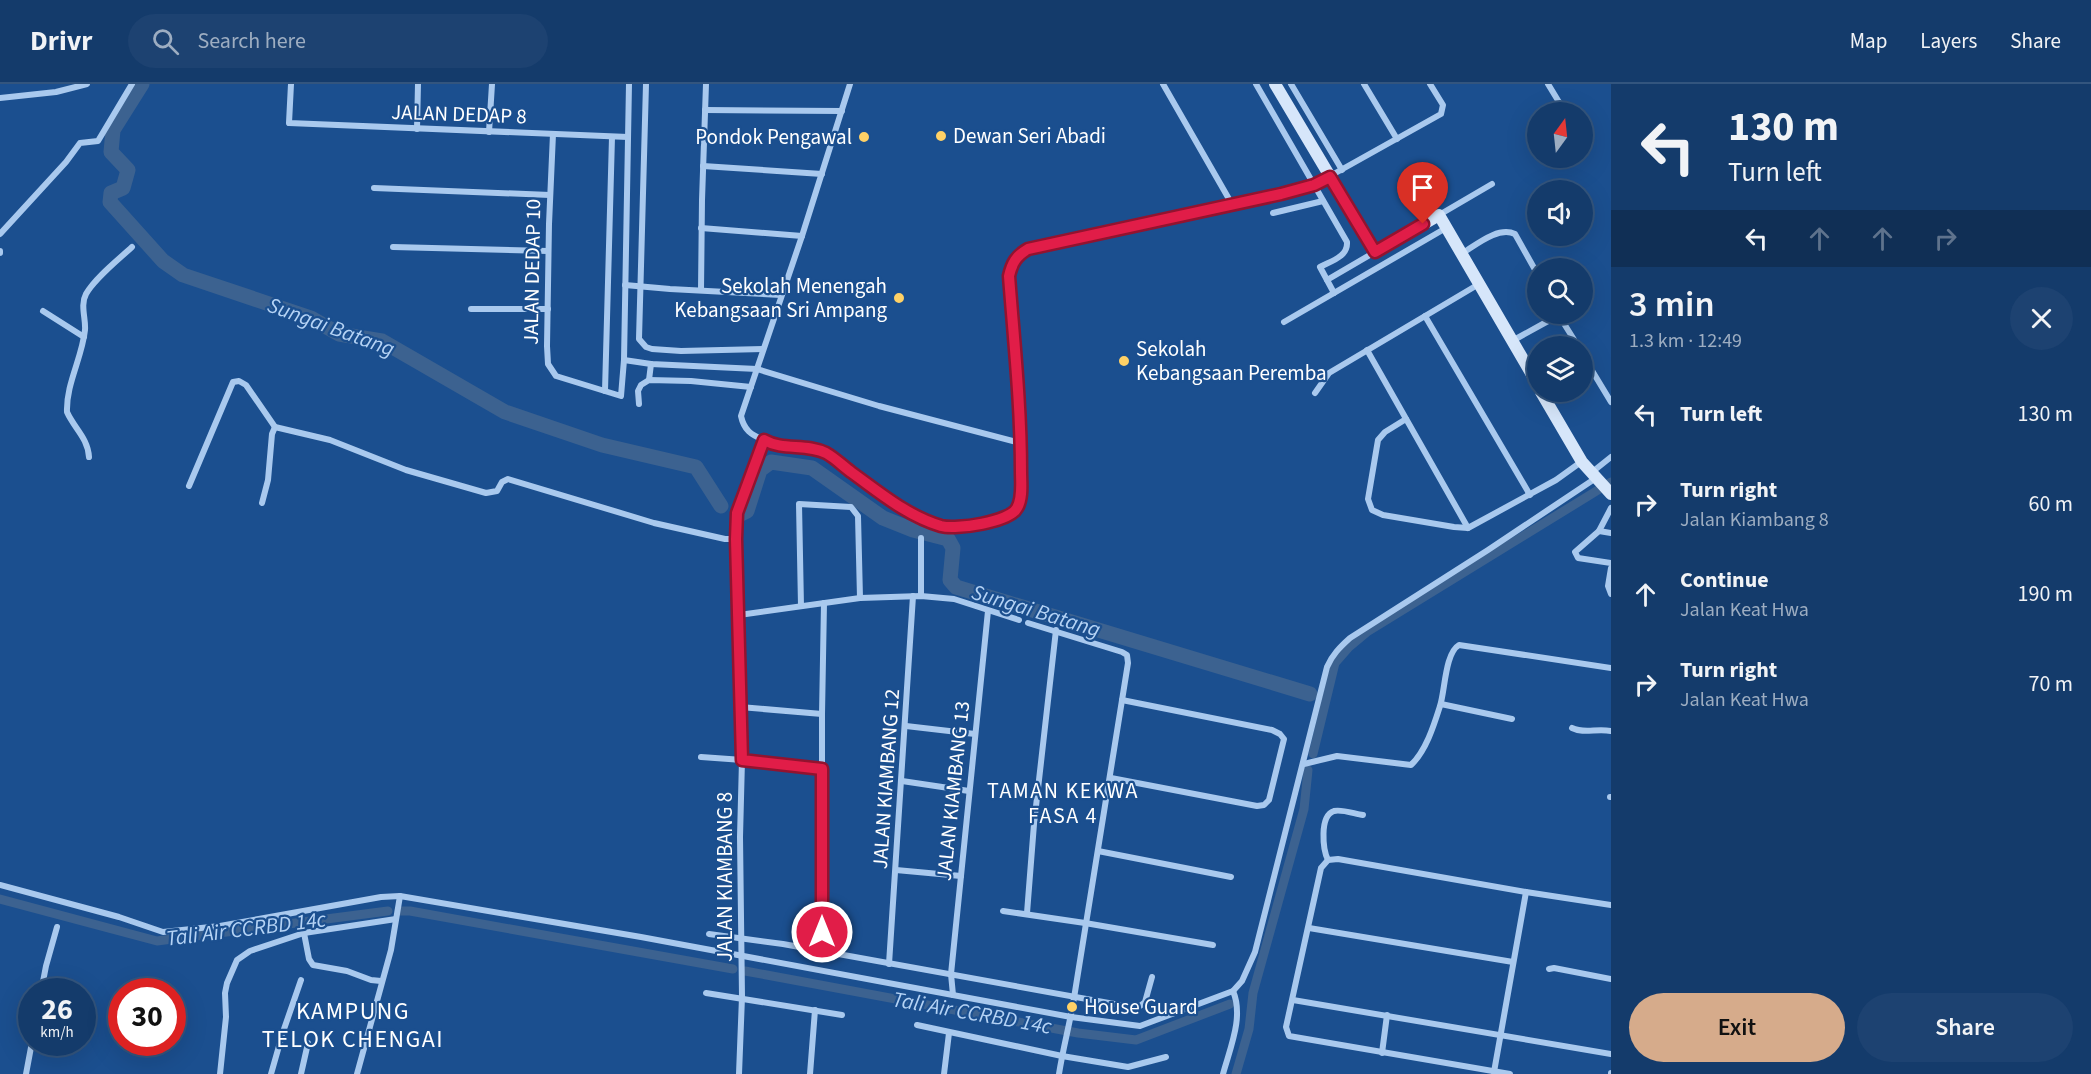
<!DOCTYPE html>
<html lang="en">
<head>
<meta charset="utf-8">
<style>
  body { margin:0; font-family:"Source Sans 3",sans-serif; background:#1d4271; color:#f1f3f6; height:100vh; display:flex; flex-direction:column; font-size:22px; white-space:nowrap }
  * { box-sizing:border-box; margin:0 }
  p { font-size:20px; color:#9dadc1 }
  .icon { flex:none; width:33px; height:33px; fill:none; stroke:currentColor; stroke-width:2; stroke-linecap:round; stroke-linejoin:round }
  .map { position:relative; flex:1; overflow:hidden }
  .side { display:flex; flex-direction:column; background:#143b6b; width:480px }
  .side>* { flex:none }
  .hud { background:#143b6b; color:#f1f3f6; overflow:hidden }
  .needle { width:39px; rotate:15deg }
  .tools { position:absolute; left:1527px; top:18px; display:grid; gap:12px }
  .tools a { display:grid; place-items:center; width:66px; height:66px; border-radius:50%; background:#143b6b; box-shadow:0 6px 24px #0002,0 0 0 2px #33557e; font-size:30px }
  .speed { position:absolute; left:18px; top:894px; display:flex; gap:12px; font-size:30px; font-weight:700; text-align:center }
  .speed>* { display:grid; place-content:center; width:78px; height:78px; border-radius:50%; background:#143b6b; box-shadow:0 6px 24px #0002,0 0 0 2px #33557e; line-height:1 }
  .speed small { font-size:15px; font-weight:400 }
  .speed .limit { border:9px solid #d22; background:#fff; color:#111 }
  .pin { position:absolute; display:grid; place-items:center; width:51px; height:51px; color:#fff; margin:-62px -26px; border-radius:50% 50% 50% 0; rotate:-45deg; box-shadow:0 0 6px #0007 }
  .pin .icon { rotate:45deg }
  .me { position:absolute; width:66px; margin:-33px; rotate:0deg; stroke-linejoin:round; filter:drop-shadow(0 0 4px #0008) }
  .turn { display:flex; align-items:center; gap:21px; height:126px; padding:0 18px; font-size:27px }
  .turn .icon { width:78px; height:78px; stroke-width:2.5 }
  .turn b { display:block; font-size:42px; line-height:51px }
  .lanes { display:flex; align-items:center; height:57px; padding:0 18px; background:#0003; justify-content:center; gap:30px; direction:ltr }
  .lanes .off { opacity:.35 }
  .round { display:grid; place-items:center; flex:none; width:63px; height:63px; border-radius:32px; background:#1d4271 }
  .summary { display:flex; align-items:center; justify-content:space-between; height:102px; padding:0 18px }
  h1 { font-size:36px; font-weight:600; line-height:45px }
  .button { display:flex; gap:12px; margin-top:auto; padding:12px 18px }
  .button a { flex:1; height:69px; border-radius:36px; background:#d6ab8b; color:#111; font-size:24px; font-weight:600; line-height:69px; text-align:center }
  .button a+a { background:#1d4271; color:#f1f3f6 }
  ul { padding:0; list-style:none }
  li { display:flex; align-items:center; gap:18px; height:90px; padding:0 18px }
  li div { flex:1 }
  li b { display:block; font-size:22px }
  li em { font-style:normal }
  header { display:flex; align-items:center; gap:36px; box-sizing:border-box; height:84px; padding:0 30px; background:#143b6b; border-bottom:2px solid #33557e }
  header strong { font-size:28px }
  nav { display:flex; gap:33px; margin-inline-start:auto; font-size:21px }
  .search { width:420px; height:54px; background:#1d4271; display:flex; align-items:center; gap:15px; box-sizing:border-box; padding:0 21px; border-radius:33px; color:#9dadc1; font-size:22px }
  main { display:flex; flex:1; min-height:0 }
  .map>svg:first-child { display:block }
</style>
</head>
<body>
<header>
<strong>Drivr</strong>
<div class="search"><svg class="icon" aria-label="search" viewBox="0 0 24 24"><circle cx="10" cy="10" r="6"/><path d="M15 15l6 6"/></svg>Search here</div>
<nav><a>Map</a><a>Layers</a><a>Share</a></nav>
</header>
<main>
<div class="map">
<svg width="1611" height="990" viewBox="0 0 1611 990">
  <rect width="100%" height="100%" fill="#1b4f8f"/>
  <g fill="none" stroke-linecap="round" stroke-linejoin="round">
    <g stroke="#3c6290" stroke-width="9">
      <polyline points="1313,670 1335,579 1349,563 1367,548 1611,398"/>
      <polyline points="0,815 157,857 388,827"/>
      <polyline points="399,827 410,827 733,885"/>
      <polyline points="745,887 1078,949 1136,956 1230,920"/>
      <polyline points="1236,990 1249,945 1253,909 1304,725 1308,686"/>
    </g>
    <g stroke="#3c6290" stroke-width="15">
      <polyline points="142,0 113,46 111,68 128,86 123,104 111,109 110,118 163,177 183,191 311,234 339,250 382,257 505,328 602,361 696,383 721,422"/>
      <polyline points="741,430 747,427 760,386 771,378 812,384 883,434 913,446 948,455 953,464 950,496 956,503 1310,610"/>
    </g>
    <g stroke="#a9c9ee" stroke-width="6">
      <polyline points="291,0 289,39 628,53"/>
      <polyline points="646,0 639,255 646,263 652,265 681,267 763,265"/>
      <polyline points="1163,0 1233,122"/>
      <path d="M1256 0 1347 158C1348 173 1331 177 1320 183L1334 209"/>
      <polyline points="1291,0 1342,86"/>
      <polyline points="1364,0 1397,55"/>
      <polyline points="1548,0 1565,28"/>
      <polyline points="0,14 56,8 87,0"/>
      <polyline points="705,26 842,27"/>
      <polyline points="417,45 418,0"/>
      <polyline points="489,48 492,0"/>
      <polyline points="553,50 549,140 547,262 548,280 556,292 621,312 624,276 629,0"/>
      <polyline points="703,82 822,90"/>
      <polyline points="374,104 550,111"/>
      <polyline points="1273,129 1323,117"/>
      <polyline points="1439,131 1492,100"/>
      <polyline points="701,144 802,152"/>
      <polyline points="0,150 66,78 80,59 98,57 132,0"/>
      <polyline points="393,163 548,167"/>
      <polyline points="0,167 0,169"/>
      <path d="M1461 170C1476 161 1498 142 1515 150L1538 191"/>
      <polyline points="1327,196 1375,168"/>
      <polyline points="625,201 670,205 781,211"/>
      <polyline points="701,206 702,116 706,0"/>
      <polyline points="471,225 548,225"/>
      <polyline points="43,227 84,253"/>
      <polyline points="1558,230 1578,262"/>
      <polyline points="1425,232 1530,411"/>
      <polyline points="1284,238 1446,144"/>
      <polyline points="1512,257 1559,231"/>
      <polyline points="1367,266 1468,444"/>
      <polyline points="1582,270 1611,318"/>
      <polyline points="624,276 651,280 757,285 879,322 1020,359"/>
      <polyline points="649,296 651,280"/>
      <polyline points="605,307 612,53"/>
      <polyline points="1315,309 1329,289 1479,200"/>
      <polyline points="639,320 638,307 641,301 649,296 691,297 751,303"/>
      <polyline points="1406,335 1385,348 1378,356 1368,415 1372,426 1383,431 1454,443 1468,444 1556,396 1581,378"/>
      <path d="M764 356C751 351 744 346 741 332L802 152 850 0"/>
      <path d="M89 373C88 354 74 344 67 328 66 300 82 274 85 246 86 235 80 221 86 210 95 194 118 176 132 163"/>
      <polyline points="1591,389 1611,373"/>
      <polyline points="189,402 233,298 239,297 246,301 275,343"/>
      <polyline points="262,419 268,396 272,350 275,343 330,356 406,386 486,409 497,407 502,398 508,395 654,439 725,455 736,455"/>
      <polyline points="1611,424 1599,447 1575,468 1578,474 1611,479"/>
      <polyline points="1599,447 1611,449"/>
      <polyline points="1611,484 1608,502 1611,510"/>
      <polyline points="921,512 921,454"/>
      <polyline points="801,522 799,420 851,423 858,432 860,514"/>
      <polyline points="739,531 860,514 921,512 954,515 1019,536"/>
      <path d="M1028 539 1122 568 1127 571 1128 579C1111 690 1093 802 1074 914 1070 939 1063 964 1059 990"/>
      <polyline points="1441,620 1512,635"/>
      <polyline points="740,623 822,630"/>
      <polyline points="906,642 975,650"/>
      <path d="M1572 644C1584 650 1597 644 1611 647"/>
      <polyline points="701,673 784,679 822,685"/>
      <path d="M1304 680 1337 672 1411 681C1426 667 1434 641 1440 622 1445 607 1445 569 1459 561L1611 584"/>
      <polyline points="1111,694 1257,722 1264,721 1269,716 1284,655 1280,650 1272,646 1122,616"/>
      <polyline points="902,697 969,707"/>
      <polyline points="1610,713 1611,713"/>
      <polyline points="1098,767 1231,793"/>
      <path d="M1328 776C1323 766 1319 732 1334 727 1342 725 1355 730 1363 731"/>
      <polyline points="896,786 961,792"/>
      <path d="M0 801 119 833 163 848 220 842 381 813 400 812 641 853 1071 933 1140 942 1233 907 1242 897 1255 868 1327 583C1332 571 1340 563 1350 554L1488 466 1596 394"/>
      <polyline points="1003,827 1085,839 1213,861"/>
      <polyline points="1027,829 1034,740 1056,546"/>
      <polyline points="1309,844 1513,878"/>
      <polyline points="304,849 309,875 313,881 347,887 371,896 381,897"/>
      <polyline points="709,850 783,860 1131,923 1140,922 1145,918 1152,893"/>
      <polyline points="822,867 822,630 824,519"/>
      <polyline points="889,880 913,512"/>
      <polyline points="1549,885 1554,884 1611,895"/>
      <polyline points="41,908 46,882 57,843"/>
      <polyline points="706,909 842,931"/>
      <polyline points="953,911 951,890 988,527"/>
      <polyline points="1293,916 1611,970"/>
      <polyline points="917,941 1062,972 1128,983 1166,973"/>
      <polyline points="1382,969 1387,931"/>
      <polyline points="1494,988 1526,808"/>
      <polyline points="26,990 32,958"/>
      <polyline points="220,990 226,933 225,909 227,899 237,876 250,867 304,849 396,835"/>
      <polyline points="271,990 283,948 301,896"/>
      <polyline points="301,990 308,959"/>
      <polyline points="357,990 391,866 400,812"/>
      <polyline points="739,990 742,913 740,753 742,676 737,443 737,429 764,356 774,361 811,365 826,369 895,421 939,442 952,445 964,443 1009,431 1016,426 1020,417 1019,336 1009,192 1015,174 1028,165 1233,122 1314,101 1441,30 1443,21 1430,0"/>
      <polyline points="810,990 815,926"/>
      <polyline points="944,990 949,949"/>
      <path d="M1223 990C1230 964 1244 933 1233 907"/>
      <polyline points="1510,990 1289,952 1286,943 1321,784 1328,776 1338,775 1526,808 1611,821"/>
      <polyline points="1611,990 1611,989"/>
    </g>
    <g stroke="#d6e6fa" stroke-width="12">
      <polyline points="1275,0 1375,168 1439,131 1538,301"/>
      <polyline points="1541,308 1582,378 1611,410"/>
    </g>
  </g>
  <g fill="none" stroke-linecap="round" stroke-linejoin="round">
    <g stroke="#92132f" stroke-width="15">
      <path id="route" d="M822 848V685L742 676 736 455 737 429 764 356C783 367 806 359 826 369 835 374 843 382 851 388 879 408 907 432 941 442 956 446 1010 438 1017 424 1023 414 1021 399 1021 388 1021 322 1014 257 1009 192 1012 179 1016 172 1028 165L1281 110 1314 101 1330 93 1375 168 1423 140"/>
    </g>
    <use href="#route" stroke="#e11d48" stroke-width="10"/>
  </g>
  <g fill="#ffd166" stroke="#1b4f8f" stroke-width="2">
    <circle cx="941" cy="52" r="6"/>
    <circle cx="864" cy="53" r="6"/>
    <circle cx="899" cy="214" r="6"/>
    <circle cx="1124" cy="277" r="6"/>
    <circle cx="1072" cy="923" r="6"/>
  </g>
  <g text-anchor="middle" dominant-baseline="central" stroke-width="4.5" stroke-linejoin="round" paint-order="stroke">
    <g font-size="21" fill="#fff" stroke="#1b4f8f">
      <text transform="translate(459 30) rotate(2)">JALAN DEDAP 8</text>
      <text transform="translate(532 188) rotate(-89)">JALAN DEDAP 10</text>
      <text transform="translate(886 695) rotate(-86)">JALAN KIAMBANG 12</text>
      <text transform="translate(953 707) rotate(-84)">JALAN KIAMBANG 13</text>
      <text transform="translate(725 793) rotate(-90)">JALAN KIAMBANG 8</text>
    </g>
    <g font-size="21" fill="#fff" stroke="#1b4f8f" text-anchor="start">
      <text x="953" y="52">Dewan Seri Abadi</text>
      <text x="852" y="53" text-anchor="end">Pondok Pengawal</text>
      <text x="887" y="202" text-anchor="end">Sekolah Menengah<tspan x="887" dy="24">Kebangsaan Sri Ampang</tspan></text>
      <text x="1136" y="265">Sekolah<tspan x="1136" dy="24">Kebangsaan Peremba</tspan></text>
      <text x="1084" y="923">House Guard</text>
    </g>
    <g font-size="22" font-style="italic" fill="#b5d3f5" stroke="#1b4f8f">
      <text transform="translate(331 243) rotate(20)">Sungai Batang</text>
      <text transform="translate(1036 527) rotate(17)">Sungai Batang</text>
      <text transform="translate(246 845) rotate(-7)">Tali Air CCRBD 14c</text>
      <text transform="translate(972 929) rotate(10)">Tali Air CCRBD 14c</text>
    </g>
    <g font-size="22" letter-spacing="1.5" fill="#fff" stroke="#1b4f8f">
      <text x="1063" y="707">TAMAN KEKWA<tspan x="1063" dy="25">FASA 4</tspan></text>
    </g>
    <g font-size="24" letter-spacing="1.5" fill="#fff" stroke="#1b4f8f">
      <text x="353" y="927">KAMPUNG<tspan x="353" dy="28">TELOK CHENGAI</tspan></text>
    </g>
  </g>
</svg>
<div class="tools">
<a><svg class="needle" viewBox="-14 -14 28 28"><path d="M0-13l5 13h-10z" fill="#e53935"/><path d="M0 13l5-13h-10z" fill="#9dadc1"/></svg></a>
<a><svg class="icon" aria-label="sound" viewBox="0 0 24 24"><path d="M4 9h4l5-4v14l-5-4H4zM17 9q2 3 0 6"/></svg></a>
<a><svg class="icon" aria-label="search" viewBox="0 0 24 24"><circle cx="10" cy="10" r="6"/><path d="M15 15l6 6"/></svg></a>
<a><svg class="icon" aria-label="layers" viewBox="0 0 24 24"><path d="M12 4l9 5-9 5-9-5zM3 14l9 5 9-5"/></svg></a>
</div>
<div class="speed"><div>26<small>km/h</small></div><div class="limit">30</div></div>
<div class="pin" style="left:1423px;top:140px;background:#d93025"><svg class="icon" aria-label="arrive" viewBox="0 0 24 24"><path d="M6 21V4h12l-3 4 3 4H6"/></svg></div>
<svg class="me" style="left:822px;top:848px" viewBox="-20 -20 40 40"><circle r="17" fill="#e11d48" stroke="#fff" stroke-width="3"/><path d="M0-11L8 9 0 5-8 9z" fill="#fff"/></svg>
</div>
<section class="side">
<div class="hud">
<div class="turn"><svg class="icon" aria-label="left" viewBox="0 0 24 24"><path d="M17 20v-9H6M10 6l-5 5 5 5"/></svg><div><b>130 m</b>Turn left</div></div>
<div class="lanes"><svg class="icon" aria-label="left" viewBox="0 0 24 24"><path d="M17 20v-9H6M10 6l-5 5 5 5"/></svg><svg class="icon off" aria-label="ahead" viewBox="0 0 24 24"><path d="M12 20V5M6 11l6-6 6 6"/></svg><svg class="icon off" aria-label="ahead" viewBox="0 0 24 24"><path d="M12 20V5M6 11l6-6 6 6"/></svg><svg class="icon off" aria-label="right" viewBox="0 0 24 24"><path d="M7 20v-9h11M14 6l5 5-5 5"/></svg></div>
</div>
<div class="summary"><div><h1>3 min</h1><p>1.3 km · 12:49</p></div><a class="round"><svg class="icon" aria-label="close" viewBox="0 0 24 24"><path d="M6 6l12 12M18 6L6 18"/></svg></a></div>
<ul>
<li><svg class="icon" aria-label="left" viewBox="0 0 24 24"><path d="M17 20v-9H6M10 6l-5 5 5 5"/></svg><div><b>Turn left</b></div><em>130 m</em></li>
<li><svg class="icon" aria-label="right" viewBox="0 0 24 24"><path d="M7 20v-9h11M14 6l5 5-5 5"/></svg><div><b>Turn right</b><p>Jalan Kiambang 8</p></div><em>60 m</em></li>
<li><svg class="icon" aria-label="ahead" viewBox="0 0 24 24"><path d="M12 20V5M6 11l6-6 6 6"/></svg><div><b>Continue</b><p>Jalan Keat Hwa</p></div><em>190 m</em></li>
<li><svg class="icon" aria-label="right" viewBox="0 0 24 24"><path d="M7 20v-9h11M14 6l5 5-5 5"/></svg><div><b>Turn right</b><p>Jalan Keat Hwa</p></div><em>70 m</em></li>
</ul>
<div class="button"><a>Exit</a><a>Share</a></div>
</section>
</main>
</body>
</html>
